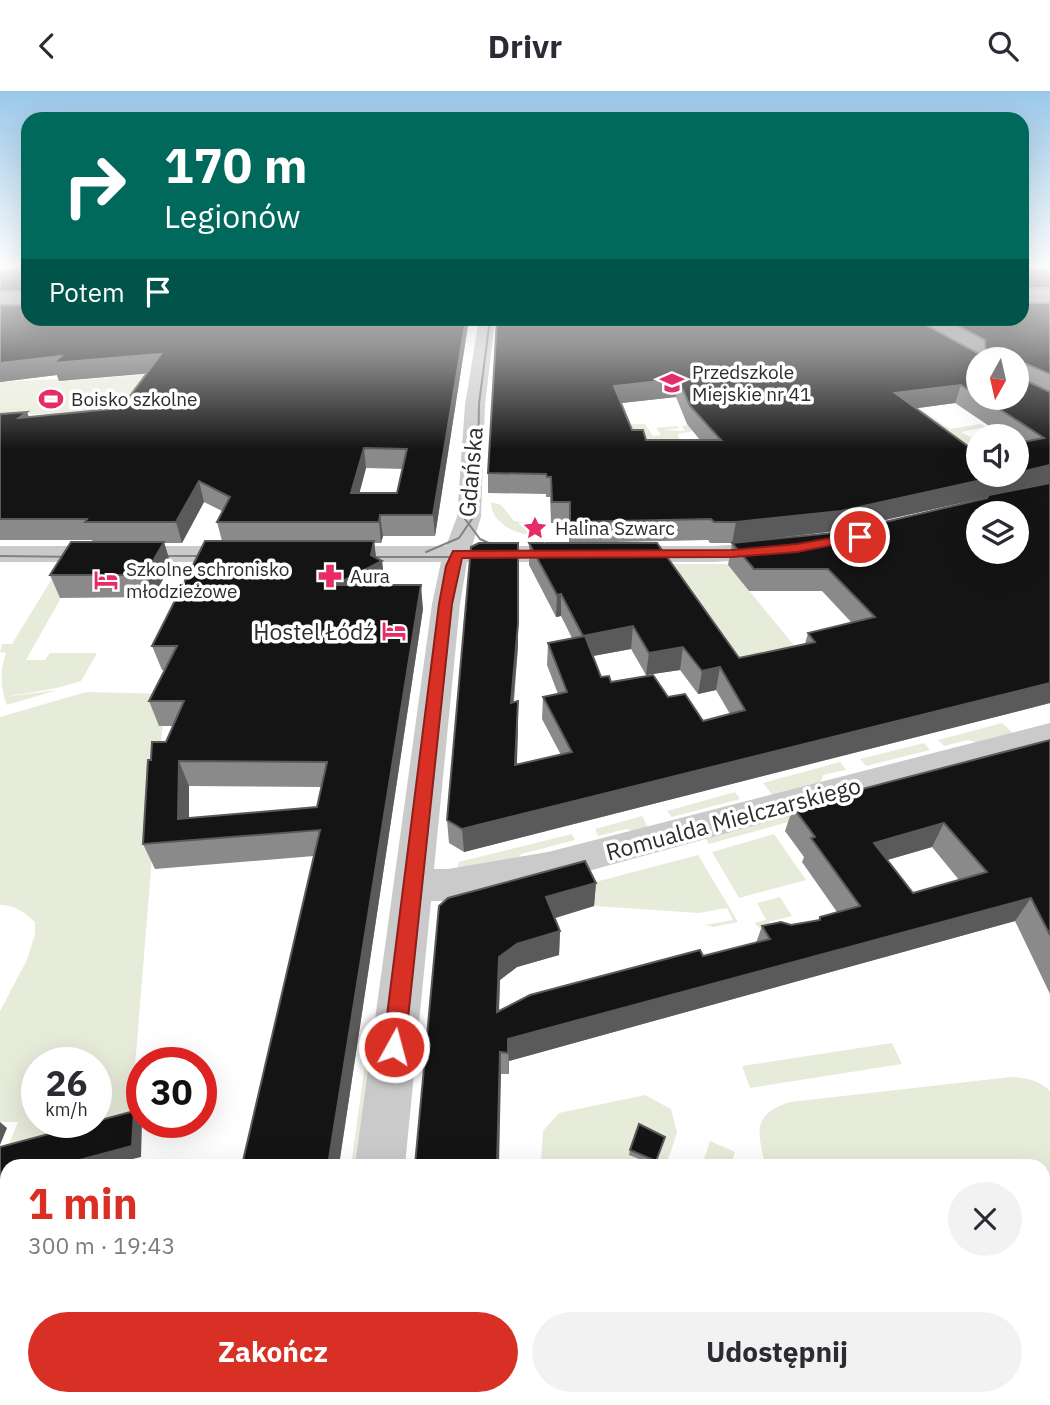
<!DOCTYPE html>
<html lang="pl">
<head>
<meta charset="utf-8">
<style>
  body { margin:0; font-family:"IBM Plex Sans",sans-serif; background:#f2f2f3; color:#2b2b33; height:100vh; display:flex; flex-direction:column; font-size:26px; white-space:nowrap }
  * { box-sizing:border-box; margin:0 }
  p { font-size:23px; color:#7c7c81 }
  .icon { flex:none; width:38px; height:38px; fill:none; stroke:currentColor; stroke-width:2; stroke-linecap:round; stroke-linejoin:round }
  .map { position:relative; flex:1; overflow:hidden }
  .drawer { position:absolute; left:0px; top:1068px; width:1050px; height:247px; display:flex; flex-direction:column; background:#fff; border-radius:21px 21px 0 0; box-shadow:0 7px 28px #0002 }
  .drawer>* { flex:none }
  .guide { position:absolute; left:21px; top:21px; width:1008px; height:214px; border-radius:21px; box-shadow:0 7px 28px #0002; background:#00695c; color:#fff; overflow:hidden }
  .needle { width:46px; rotate:188deg }
  .buttons { position:absolute; left:966px; top:256px; display:grid; gap:14px }
  .buttons a { display:grid; place-items:center; width:63px; height:63px; border-radius:50%; background:#fff; box-shadow:0 7px 28px #0002; font-size:35px }
  .speed { position:absolute; left:21px; top:956px; display:flex; gap:14px; font-size:35px; font-weight:700; text-align:center }
  .speed>* { display:grid; place-content:center; width:91px; height:91px; border-radius:50%; background:#fff; box-shadow:0 7px 28px #0002; line-height:1 }
  .speed small { font-size:18px; font-weight:400 }
  .speed .limit { border:10px solid #d22; background:#fff; color:#111 }
  .pin { position:absolute; display:grid; place-items:center; width:60px; height:60px; color:#fff; margin:-30px; border:4px solid #fff; border-radius:50%; box-shadow:0 2px 7px #0007 }
  .me { position:absolute; width:77px; margin:-38px; rotate:7deg; stroke-linejoin:round; filter:drop-shadow(0 0 5px #0008) }
  .turn { display:flex; align-items:center; gap:24px; height:147px; padding:0 28px; font-size:32px }
  .turn .icon { width:91px; height:91px; stroke-width:2.5 }
  .turn b { display:block; font-size:49px; line-height:60px }
  .then { display:flex; align-items:center; height:66px; padding:0 28px; background:#0003; gap:14px; font-size:26px }
  .round { display:grid; place-items:center; flex:none; width:74px; height:74px; border-radius:37px; background:#f2f2f3 }
  .headline { display:flex; align-items:center; justify-content:space-between; height:119px; padding:0 28px }
  h1 { font-size:42px; font-weight:700; line-height:52px; color:#d93025 }
  .button { display:flex; gap:14px; margin-top:auto; padding:14px 28px }
  .button a { flex:1; height:80px; border-radius:42px; background:#d93025; color:#fff; font-size:28px; font-weight:700; line-height:80px; text-align:center }
  .button a+a { background:#f2f2f3; color:#2b2b33 }
  header { display:flex; justify-content:space-between; align-items:center; height:91px; padding:0 28px; background:#fff; font-size:32px; font-weight:700 }
  .map>svg:first-child { display:block }
</style>
</head>
<body>
<header><svg class="icon" aria-label="back" viewBox="0 0 24 24"><path d="M15 5l-7 7 7 7"/></svg>Drivr<svg class="icon" aria-label="search" viewBox="0 0 24 24"><circle cx="10" cy="10" r="6"/><path d="M15 15l6 6"/></svg></header>
<div class="map">
<svg width="1050" height="1314" viewBox="0 0 1050 1314">
  <rect width="100%" height="100%" fill="#fff"/>
  <g fill="#e7ebda" fill-rule="evenodd">
    <polygon points="160,282 123,318 94,319 91,323 0,323 0,291 59,288 57,291"/>
    <polygon points="911,312 950,338 981,333 986,336 961,341 978,350 978,362 969,355 958,357 915,327"/>
    <polygon points="581,332 645,333 653,345 661,344 656,337 678,335 679,337 663,339 683,340 685,339 681,335 688,334 693,340 678,343 685,368"/>
    <path d="M491 411 501 414 514 430 530 432V444C513 442 491 431 491 411Z"/>
    <path d="M61 473H80L26 569H45L50 562H97L81 590 57 597 5 606 57 599 7 614C0 596 0 579 6 562L0 561 2 553H12Z"/>
    <polygon points="654,473 727,473 807,570 734,590"/>
    <path d="M86 601 171 603 164 618 131 1025 7 1058 18 1031H0V920L27 869 35 843V831C24 821 15 814 0 814V626ZM37 971H96V1031H37Z"/>
    <polygon points="1002,632 1013,642 983,653 968,649 944,655 938,649"/>
    <polygon points="924,652 930,659 866,675 860,668"/>
    <polygon points="840,671 846,679 823,684 820,695 775,707 763,692"/>
    <polygon points="735,701 740,708 672,726 667,720"/>
    <polygon points="794,717 810,725 709,753 704,744"/>
    <polygon points="642,725 650,740 640,742 626,738 598,745 595,738"/>
    <polygon points="572,743 575,749 521,763 517,773 458,781 458,771"/>
    <polygon points="774,743 806,789 739,807 712,761"/>
    <polygon points="698,764 738,831 713,836 706,834 733,829 727,817 699,822 594,815 584,794"/>
    <polygon points="780,806 792,825 769,831 772,840 762,839 754,832 766,829 757,812"/>
    <polygon points="892,952 902,973 750,997 742,975"/>
    <polygon points="366,967 373,967 358,1074 351,1074"/>
    <path d="M1011 986C1027 987 1038 989 1050 1000V1135H1043V1074H765C758 1040 751 1024 790 1011Z"/>
    <polygon points="645,1004 671,1018 677,1042 666,1074 654,1074 629,1064 653,1074 541,1074 543,1040 559,1022"/>
    <polygon points="710,1050 735,1061 731,1074 702,1074"/>
  </g>
  <g fill="none" stroke-linecap="round" stroke-linejoin="round">
    <g fill="#cacaca" fill-rule="evenodd">
      <polygon points="479,228 495,228 485,314 481,426 472,455 714,455 774,451 783,454 787,459 783,464 774,467 714,471 467,471 460,513 434,778 448,778 548,761 1050,632 1050,654 548,791 448,810 431,810 405,1074 355,1074 432,513 441,471 331,471 322,468 318,463 322,458 331,455 446,455 457,426 465,314"/>
      <polygon points="0,455 243,455 252,458 256,463 252,468 243,471 0,471"/>
      <rect x="322" y="1307" width="60" height="7"/>
    </g>
    <g stroke="#828282" stroke-width="2">
      <polyline points="465,428 480,448 504,459"/>
      <polyline points="426,461 459,447 472,428 478,367 479,313 490,228"/>
      <polyline points="0,465 80,466"/>
      <polyline points="150,465 217,465"/>
      <polyline points="357,466 549,466"/>
      <polyline points="647,466 749,465"/>
    </g>
  </g>
  <g fill="#8a8a8a" fill-rule="evenodd">
    <path d="M0 175 469 228 435 445H383L381 452H374L376 467 382 470 385 494 423 518 339 1074H242L314 765 155 778 143 753 151 669 166 651 173 635H159L149 610 165 579H162L152 555 222 450 217 431 222 420 204 411 182 452H164L171 474 153 506 60 507 50 484 92 451V449H0V323L29 326 121 317 147 282 59 290 57 284 0 291ZM366 377 403 378 397 402H359ZM189 695 322 696 317 716 189 727Z"/>
    <path d="M1022 175H1050V612L464 761 449 752 447 729 518 555 514 611 518 633 517 674 561 664 542 628 543 606 558 603 547 574 548 552 572 547 561 525 556 526 529 474V452L739 567 805 553 808 542 852 532 822 500H749L728 474 732 452H710L708 449 569 452V432H551L550 406H546V403L488 402V382L497 228H1022ZM978 268 1017 306H978ZM676 306 687 333 700 349H646L632 339 621 312ZM955 312 1004 345H1017V383L976 361 916 317ZM987 406 842 441 733 452 836 440ZM631 558 646 584 680 579 698 603 716 599 730 623 703 630 668 606 611 591 601 586 593 565Z"/>
    <path d="M1050 649V903L1015 830 509 970V983H501L439 815 596 792 594 815 555 827 560 840 559 864 517 876 500 889 499 921 756 852 762 835 791 834 818 829 820 826 837 821 802 771 804 766 785 740 793 716ZM932 756 959 789 913 802 887 769Z"/>
    <polygon points="663,1051 654,1074 629,1064 630,1059"/>
    <polygon points="1043,1185 1050,1185 1050,1310 401,1311 399,1307 1043,1307"/>
    <polygon points="0,1187 7,1187 7,1307 304,1307 303,1311 0,1311"/>
  </g>
  <g fill="#5a5a5a">
    <polygon points="466,228 469,228 435,445 433,424"/>
    <polygon points="161,263 166,281 59,290 57,284 0,291 0,272 61,265"/>
    <polygon points="678,288 676,306 613,313 614,295"/>
    <polygon points="961,294 955,312 890,321 895,302"/>
    <polygon points="27,321 34,339 19,327"/>
    <polygon points="364,357 366,377 354,423 351,402"/>
    <polygon points="1050,374 1050,392 836,440 732,452 736,431 1009,383 1017,383 1017,382"/>
    <polygon points="199,390 204,411 182,452 176,431"/>
    <polygon points="380,424 383,445 381,452 379,431"/>
    <polygon points="374,450 377,473 382,470 385,494 335,494 371,464"/>
    <polygon points="164,451 171,474 153,506 145,484"/>
    <polygon points="421,494 423,518 339,1074 328,1074"/>
    <polygon points="561,503 561,525 556,526 557,504"/>
    <polygon points="518,533 518,555 511,634 511,612"/>
    <polygon points="633,535 631,558 582,567 583,545"/>
    <polygon points="683,556 680,579 646,584 649,562"/>
    <polygon points="720,576 716,599 698,603 702,580"/>
    <polygon points="1050,592 1050,612 464,761 462,738"/>
    <polygon points="518,610 518,633 516,697 515,674"/>
    <polygon points="179,670 189,695 189,750 178,728"/>
    <polygon points="944,732 932,756 863,776 874,752"/>
    <polygon points="596,792 594,815 545,830 546,806"/>
    <polygon points="1031,807 1015,830 509,970 509,983 508,948"/>
    <polygon points="560,840 559,864 517,876 500,889 498,944 497,921 499,866 517,853"/>
    <polygon points="500,961 501,983 499,1074 497,1074"/>
    <polygon points="134,1020 142,1031 141,1066 108,1074 61,1074"/>
    <polygon points="0,1031 7,1037 0,1054"/>
    <polygon points="7,1089 7,1102 0,1104 0,1091"/>
  </g>
  <g fill="#141414" stroke="#5a5a5a" stroke-width="2" fill-rule="evenodd">
    <path d="M0 175H28V228H466L433 424H380L379 431H217L230 406 199 390 176 431H85L87 428H0V323L27 321 19 327 121 317 161 263 53 272 61 265 0 272V214H23L26 212 25 202 22 200H0ZM364 357 407 358 397 402H351Z"/>
    <path d="M1022 175H1050V197H1028L1025 209 1028 212H1050V283L1022 271 1023 288 1050 301V374L1017 382V352L1044 347 981 306H1017V268H978V305L961 294 895 302 976 361 978 360V383H1009L841 420 736 431H714L711 428 570 431V411H552L551 386H547L546 383 488 382 497 228H915L983 265 986 264 985 249 946 228H1022ZM678 288 690 315 721 349H646L643 339H632L614 295Z"/>
    <path d="M1050 392V592L462 738 447 729 471 456 479 452H518V533L511 612 518 610 515 674 572 661 543 606 567 601 548 552 585 545 601 586 609 585 611 591 653 584 668 606 685 603 703 630 745 619 720 576 702 580 683 556 649 562 633 535 583 545 561 503 557 504 529 452H657L739 567 815 551 808 542 875 526 828 478H754L732 452 842 441 987 407 989 404ZM978 422H1017V460H978Z"/>
    <path d="M205 450H374L371 464 382 470 335 494H421L328 1074H242L320 739 143 753 148 669H151L152 651H166L184 610H149L177 555H152ZM179 670 327 671 317 716 178 728Z"/>
    <polygon points="71,451 164,451 145,484 50,484"/>
    <path d="M1050 649V844L1031 807 508 948V962L500 961 497 1074H415L439 815 448 807 585 770 596 792 546 806 560 840 517 853 499 866 497 921 530 904 700 859 703 865 770 848 762 835 781 831 791 834 820 829V826L860 815 811 747 815 746 793 716ZM944 732 987 781 913 802 874 752Z"/>
    <polygon points="134,1020 132,1055 61,1074 7,1074 7,1089 0,1091 0,1056"/>
    <polygon points="639,1033 665,1046 656,1070 630,1059"/>
    <rect x="1043" y="1185" width="7" height="113"/>
    <rect x="0" y="1187" width="7" height="112"/>
  </g>
  <linearGradient id="sky" x2="0" y2="1"><stop stop-color="#9ac8e9"/><stop offset="0.49" stop-color="#fff"/><stop offset="1" stop-color="#fff" stop-opacity="0"/></linearGradient>
  <rect width="1050" height="359" fill="url(#sky)"/>
  <polygon fill="#d93025" stroke="#8d1f18" stroke-width="2" points="860,442 864,443 864,448 797,461 732,466 462,467 452,513 405,956 402,964 394,967 386,964 383,956 439,513 446,475 453,460 732,459 797,453"/>
  <defs>
    <g id="school-bare" transform="scale(1.89)"><path d="M0-5L7-2L0 1L-7-2ZM-4 1L0 2.5L4 1V4Q0 6-4 4Z" fill="#e62c66" stroke="#fff" stroke-width="2.5" paint-order="stroke"/></g>
    <g id="stadium-bare" transform="scale(1.89)"><path d="M0-5a6.5 5 0 1 0 0 10a6.5 5 0 1 0 0-10ZM-3.5-1.8h7v3.6h-7Z" fill="#e62c66" stroke="#fff" stroke-width="2.5" paint-order="stroke"/></g>
    <g id="sight-bare" transform="scale(1.89)"><path d="M0-6L1.8-2.2L6-1.7L2.9 1.2L3.7 5.4L0 3.3L-3.7 5.4L-2.9 1.2L-6-1.7L-1.8-2.2Z" fill="#e62c66" stroke="#fff" stroke-width="2.5" paint-order="stroke"/></g>
    <g id="pharmacy-bare" transform="scale(1.89)"><path d="M-2-6h4v4h4v4h-4v4h-4v-4h-4v-4h4Z" fill="#e62c66" stroke="#fff" stroke-width="2.5" paint-order="stroke"/></g>
    <g id="hotel-bare" transform="scale(1.89)"><path d="M-6-4.5h1.5V1H6V5H4.5V3h-9V5H-6ZM-4 0a1.8 1.8 0 1 1 3.6 0ZM.5 0V-2.5h3Q6-2.5 6 0Z" fill="#e62c66" stroke="#fff" stroke-width="2.5" paint-order="stroke"/></g>
  </defs>
  <g fill-rule="evenodd">
    <use href="#school-bare" x="672" y="292"/>
    <use href="#stadium-bare" x="51" y="308"/>
    <use href="#sight-bare" x="535" y="437"/>
    <use href="#pharmacy-bare" x="330" y="485"/>
    <use href="#hotel-bare" x="106" y="489"/>
    <use href="#hotel-bare" x="394" y="540"/>
  </g>
  <g text-anchor="middle" dominant-baseline="central" stroke-width="7" stroke-linejoin="round" paint-order="stroke">
    <g font-size="19" fill="#2d2d2d" stroke="#fff" text-anchor="start">
      <text x="692" y="281">Przedszkole<tspan x="692" dy="22">Miejskie nr 41</tspan></text>
      <text x="71" y="308">Boisko szkolne</text>
      <text x="555" y="437">Halina Szwarc</text>
      <text x="126" y="478">Szkolne schronisko<tspan x="126" dy="22">młodzieżowe</tspan></text>
      <text x="350" y="485">Aura</text>
    </g>
    <g font-size="23" fill="#2d2d2d" stroke="#fff">
      <text transform="translate(470 381) rotate(-85)">Gdańska</text>
      <text transform="translate(733 727) rotate(-15)">Romualda Mielczarskiego</text>
    </g>
    <g font-size="23" fill="#2d2d2d" stroke="#fff" text-anchor="end">
      <text x="374" y="540">Hostel Łódź</text>
    </g>
  </g>
</svg>
<div class="buttons">
<a><svg class="needle" viewBox="-14 -14 28 28"><path d="M0-13l5 13h-10z" fill="#e53935"/><path d="M0 13l5-13h-10z" fill="#7c7c81"/></svg></a>
<a><svg class="icon" aria-label="sound" viewBox="0 0 24 24"><path d="M4 9h4l5-4v14l-5-4H4zM17 9q2 3 0 6"/></svg></a>
<a><svg class="icon" aria-label="layers" viewBox="0 0 24 24"><path d="M12 4l9 5-9 5-9-5zM3 14l9 5 9-5"/></svg></a>
</div>
<div class="speed"><div>26<small>km/h</small></div><div class="limit">30</div></div>
<div class="pin" style="left:860px;top:446px;background:#d93025"><svg class="icon" aria-label="arrive" viewBox="0 0 24 24"><path d="M6 21V4h12l-3 4 3 4H6"/></svg></div>
<svg class="me" style="left:394px;top:956px" viewBox="-20 -20 40 40"><circle r="17" fill="#d93025" stroke="#fff" stroke-width="3"/><path d="M0-11L8 9 0 5-8 9z" fill="#fff"/></svg>
<div class="guide">
<div class="turn"><svg class="icon" aria-label="right" viewBox="0 0 24 24"><path d="M7 20v-9h11M14 6l5 5-5 5"/></svg><div><b>170 m</b>Legionów</div></div>
<div class="then">Potem<svg class="icon" aria-label="arrive" viewBox="0 0 24 24"><path d="M6 21V4h12l-3 4 3 4H6"/></svg></div>
</div>
<section class="drawer">
<div class="headline"><div><h1>1 min</h1><p>300 m · 19:43</p></div><a class="round"><svg class="icon" aria-label="close" viewBox="0 0 24 24"><path d="M6 6l12 12M18 6L6 18"/></svg></a></div>
<div class="button"><a>Zakończ</a><a>Udostępnij</a></div>
</section>
</div>
</body>
</html>
